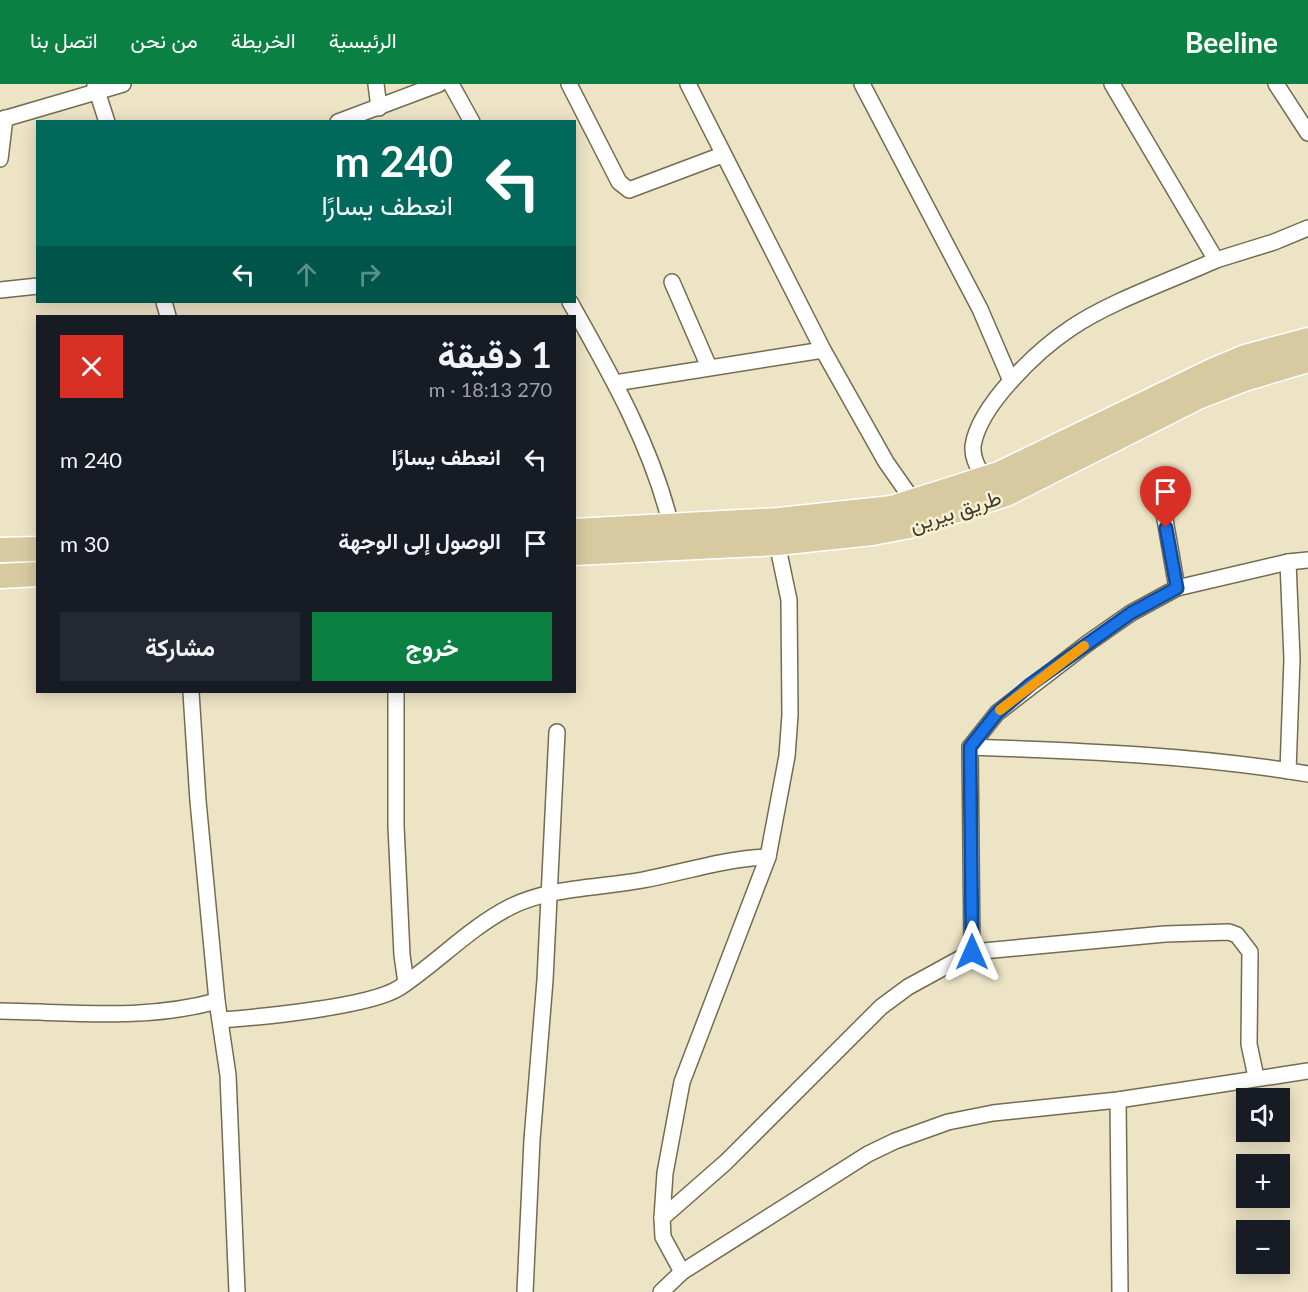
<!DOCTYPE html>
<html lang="ar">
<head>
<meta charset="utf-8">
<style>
  body { margin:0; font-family:Lato,Vazirmatn,sans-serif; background:#242831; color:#f1f3f6; direction:rtl; height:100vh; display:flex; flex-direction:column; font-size:22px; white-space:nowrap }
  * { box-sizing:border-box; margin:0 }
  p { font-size:20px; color:#9ea1a6 }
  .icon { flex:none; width:33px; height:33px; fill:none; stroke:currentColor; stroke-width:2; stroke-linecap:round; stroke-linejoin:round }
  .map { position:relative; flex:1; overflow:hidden; direction:ltr }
  .details { position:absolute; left:36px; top:231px; width:540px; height:378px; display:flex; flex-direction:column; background:#171b24; border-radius:0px; box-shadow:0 3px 15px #0003; direction:rtl }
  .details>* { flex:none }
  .hud { position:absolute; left:36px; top:36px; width:540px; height:183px; border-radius:0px; box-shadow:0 3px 15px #0003; direction:rtl; background:#00695c; color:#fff; overflow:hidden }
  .buttons { position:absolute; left:1236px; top:1004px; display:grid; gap:12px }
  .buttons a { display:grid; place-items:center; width:54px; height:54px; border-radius:0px; background:#171b24; box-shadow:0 3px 15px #0003; font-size:30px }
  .pin { position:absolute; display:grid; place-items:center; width:51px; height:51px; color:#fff; margin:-62px -26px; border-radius:50% 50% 50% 0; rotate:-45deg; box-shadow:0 0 6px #0007 }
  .pin .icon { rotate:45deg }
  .me { position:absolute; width:66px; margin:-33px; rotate:0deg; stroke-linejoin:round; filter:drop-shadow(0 0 4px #0008) }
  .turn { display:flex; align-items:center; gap:21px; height:126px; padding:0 24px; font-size:27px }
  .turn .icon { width:78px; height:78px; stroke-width:2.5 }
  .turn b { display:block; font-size:42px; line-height:51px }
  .lanes { display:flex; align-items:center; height:57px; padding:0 24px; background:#0003; justify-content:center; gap:30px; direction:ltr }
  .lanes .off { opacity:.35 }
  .round { display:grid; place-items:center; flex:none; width:63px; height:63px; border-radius:0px; background:#242831 }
  .head { display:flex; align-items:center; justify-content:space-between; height:102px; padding:0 24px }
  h1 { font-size:36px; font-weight:700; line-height:45px }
  .action { display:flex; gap:12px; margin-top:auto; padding:12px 24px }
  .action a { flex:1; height:69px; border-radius:0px; background:#0b8043; color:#fff; font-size:24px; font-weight:700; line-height:69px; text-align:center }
  .action a+a { background:#242831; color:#f1f3f6 }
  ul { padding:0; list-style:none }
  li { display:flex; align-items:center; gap:18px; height:84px; padding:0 24px }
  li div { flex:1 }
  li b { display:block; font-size:22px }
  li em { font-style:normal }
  header { display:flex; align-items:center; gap:36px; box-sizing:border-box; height:84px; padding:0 30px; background:#0b8043; color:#fff }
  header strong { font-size:28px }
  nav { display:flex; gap:33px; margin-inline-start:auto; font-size:21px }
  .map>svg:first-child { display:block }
</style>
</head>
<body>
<header>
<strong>Beeline</strong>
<nav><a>الرئيسية</a><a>الخريطة</a><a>من نحن</a><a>اتصل بنا</a></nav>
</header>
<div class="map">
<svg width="1308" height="1208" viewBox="0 0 1308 1208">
  <rect width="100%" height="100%" fill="#ede4c6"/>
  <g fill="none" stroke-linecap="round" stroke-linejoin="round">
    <g stroke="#746c51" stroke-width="18">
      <g id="minor">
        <polyline points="376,0 379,24"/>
        <polyline points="451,0 472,38"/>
        <polyline points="569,0 619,98 629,106 722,71"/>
        <polyline points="688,0 823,266 886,378 914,418"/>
        <polyline points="862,0 980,225 1011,297"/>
        <polyline points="1276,0 1308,49"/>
        <polyline points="95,1 107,38"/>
        <polyline points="0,36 123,0"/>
        <polyline points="338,38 439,0"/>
        <polyline points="0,75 5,34"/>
        <polyline points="1216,176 1274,158 1308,144"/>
        <polyline points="672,198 709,283"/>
        <polyline points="0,206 38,202"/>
        <polyline points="164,218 168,232"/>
        <path d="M570 218C610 289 652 362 671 442"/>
        <polyline points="615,299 823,266"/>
        <path d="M985 396C979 385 972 375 973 362 979 321 1038 266 1071 244 1111 217 1170 197 1216 176L1112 0"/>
        <polyline points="1163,424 1177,504"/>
        <polyline points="191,608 198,717 217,917 228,991 237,1208"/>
        <polyline points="396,608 396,742 402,871 406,899"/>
        <path d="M970 663C1083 667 1197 671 1308 690"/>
        <polyline points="1288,687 1292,575 1288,478"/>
        <polyline points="972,868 970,663 997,629 1088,559 1131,529 1177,504 1288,478 1308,476"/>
        <path d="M0 927C73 928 145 937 217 917"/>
        <path d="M221 936C260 933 369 923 399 904 437 879 469 844 510 823 549 803 600 804 643 796 685 788 726 774 768 773"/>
        <polyline points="1118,1016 1120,1208"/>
        <polyline points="662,1134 665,1089 682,998 768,773 787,672 790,631 789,516 777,459"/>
        <polyline points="682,1188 663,1153 662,1134 726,1078 881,923 908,903 972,868 1165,850 1229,848 1237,851 1250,868 1249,960 1256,993"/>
        <polyline points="525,1208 532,1056 545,896 557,648"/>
        <polyline points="661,1208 682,1188 868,1070 895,1057 948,1038 993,1029 1118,1016 1308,987"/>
      </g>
    </g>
    <g stroke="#fff" stroke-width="27">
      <g id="primary">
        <polyline points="574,447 779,436 892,424 999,390 1214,286 1245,273 1308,256"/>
        <polyline points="0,466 38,465"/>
        <polyline points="574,469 777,459 872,449 909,442 1006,410 1198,313 1244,295 1308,276"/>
        <polyline points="0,492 38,490"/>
      </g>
    </g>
    <use href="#minor" stroke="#fff" stroke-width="15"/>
    <use href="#primary" stroke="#d7caa0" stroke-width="24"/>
  </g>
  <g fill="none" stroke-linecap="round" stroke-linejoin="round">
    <g stroke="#114b97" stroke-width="15">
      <polyline id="route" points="972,868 970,663 997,629 1031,600 1131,529 1177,504 1166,444"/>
    </g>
    <use href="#route" stroke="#1a73e8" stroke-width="10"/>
    <polyline stroke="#f59e0b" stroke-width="10" points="1000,626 1084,562"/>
  </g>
  <g text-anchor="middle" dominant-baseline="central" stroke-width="5" stroke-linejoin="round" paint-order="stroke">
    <g font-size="21" fill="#3f3c30" stroke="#faf1d3">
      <text transform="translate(955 426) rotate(-18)">طريق بيرين</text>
    </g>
  </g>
</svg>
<div class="buttons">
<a><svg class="icon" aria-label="sound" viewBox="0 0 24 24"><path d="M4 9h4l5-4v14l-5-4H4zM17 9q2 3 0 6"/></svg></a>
<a>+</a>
<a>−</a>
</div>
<div class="pin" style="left:1166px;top:444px;background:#d93025"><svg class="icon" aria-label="arrive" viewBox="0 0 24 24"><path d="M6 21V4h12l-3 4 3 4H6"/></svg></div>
<svg class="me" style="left:972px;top:868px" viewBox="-20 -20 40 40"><path d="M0-17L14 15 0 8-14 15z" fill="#1a73e8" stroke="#fff" stroke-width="4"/></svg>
<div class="hud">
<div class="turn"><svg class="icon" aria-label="left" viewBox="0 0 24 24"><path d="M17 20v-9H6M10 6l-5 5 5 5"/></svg><div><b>240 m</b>انعطف يسارًا</div></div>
<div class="lanes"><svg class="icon" aria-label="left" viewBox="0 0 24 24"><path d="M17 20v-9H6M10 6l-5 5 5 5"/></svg><svg class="icon off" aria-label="ahead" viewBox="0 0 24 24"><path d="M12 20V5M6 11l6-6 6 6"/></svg><svg class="icon off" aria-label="right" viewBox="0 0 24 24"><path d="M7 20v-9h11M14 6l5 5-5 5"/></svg></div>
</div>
<section class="details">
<div class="head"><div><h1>1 دقيقة</h1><p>270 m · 18:13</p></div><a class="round" style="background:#d93025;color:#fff"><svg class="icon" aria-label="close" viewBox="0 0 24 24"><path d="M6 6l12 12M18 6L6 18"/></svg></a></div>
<ul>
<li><svg class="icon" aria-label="left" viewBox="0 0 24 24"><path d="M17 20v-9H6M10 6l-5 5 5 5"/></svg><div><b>انعطف يسارًا</b></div><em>240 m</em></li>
<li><svg class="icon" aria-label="arrive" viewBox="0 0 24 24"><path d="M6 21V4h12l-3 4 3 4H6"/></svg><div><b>الوصول إلى الوجهة</b></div><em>30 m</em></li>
</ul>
<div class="action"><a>خروج</a><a>مشاركة</a></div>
</section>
</div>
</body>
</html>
